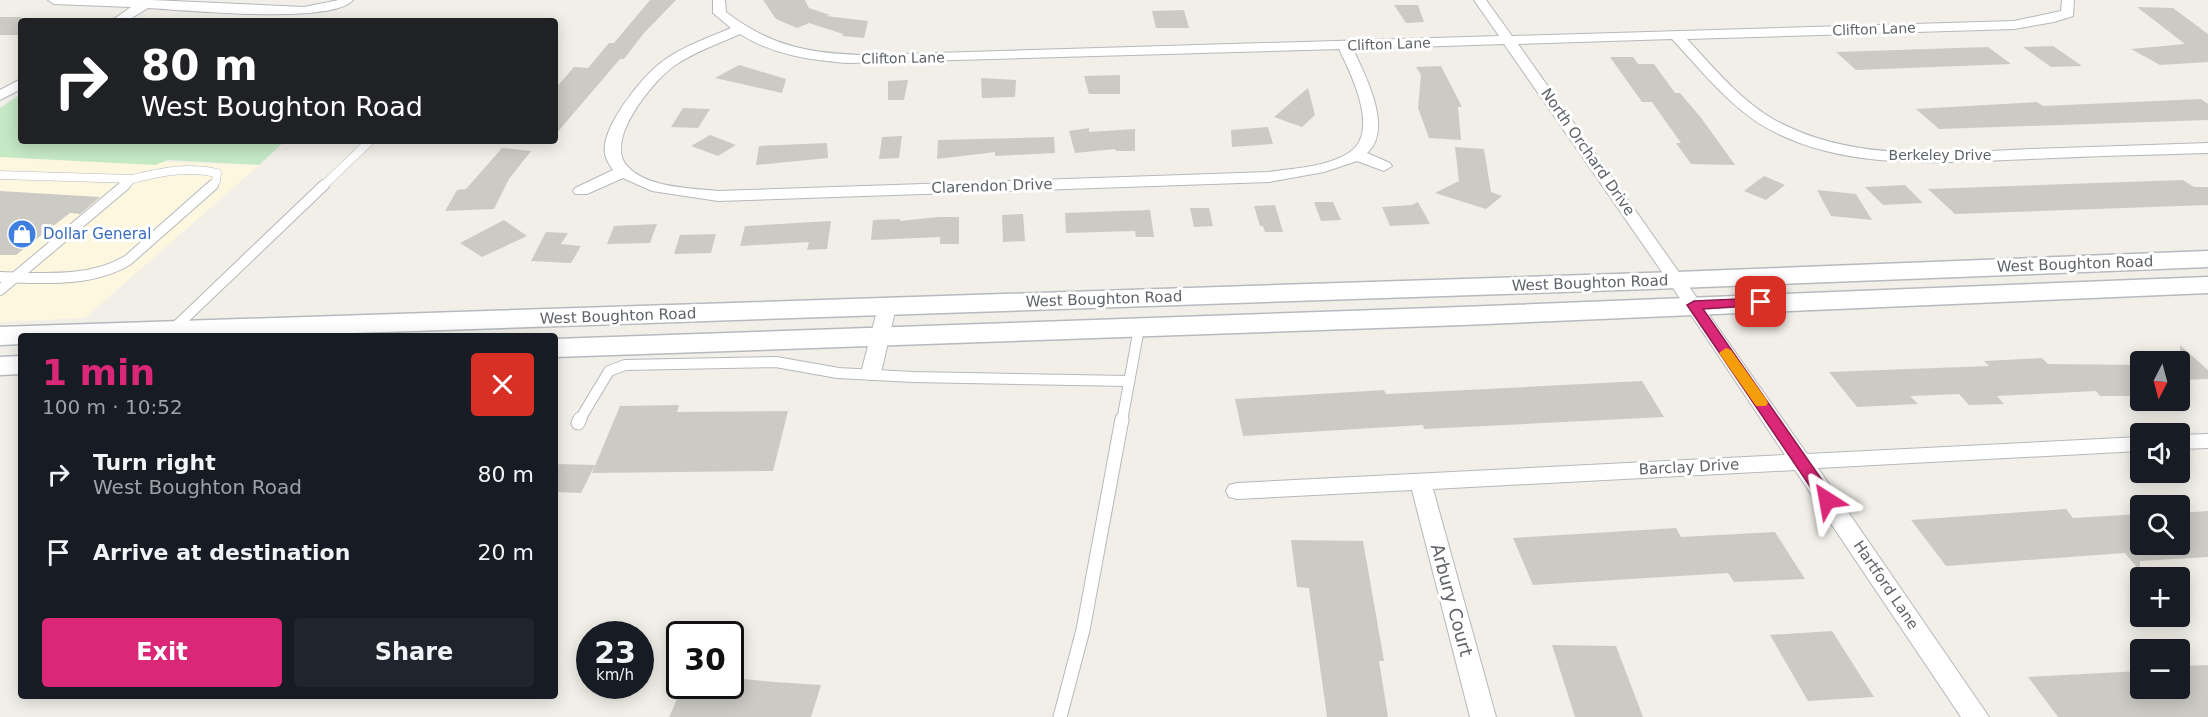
<!DOCTYPE html>
<html lang="en">
<head>
<meta charset="utf-8">
<style>
  body { margin:0; font-family:"DejaVu Sans",sans-serif; background:#20242c; color:#f1f3f6; height:100vh; display:flex; flex-direction:column; font-size:22px; white-space:nowrap }
  * { box-sizing:border-box; margin:0 }
  p { font-size:20px; color:#9ea1a6 }
  .icon { flex:none; width:33px; height:33px; fill:none; stroke:currentColor; stroke-width:2; stroke-linecap:round; stroke-linejoin:round }
  .map { position:relative; flex:1; overflow:hidden }
  .panel { position:absolute; left:18px; top:333px; width:540px; height:366px; display:flex; flex-direction:column; background:#171b24; border-radius:6px; box-shadow:0 3px 15px #0003 }
  .panel>* { flex:none }
  .top-card { position:absolute; left:18px; top:18px; width:540px; height:126px; border-radius:6px; box-shadow:0 3px 15px #0003; background:#202124; color:#fff; overflow:hidden }
  .needle { width:39px; rotate:186deg }
  .fabs { position:absolute; left:2130px; top:351px; display:grid; gap:12px }
  .fabs a { display:grid; place-items:center; width:60px; height:60px; border-radius:6px; background:#171b24; box-shadow:0 3px 15px #0003; font-size:30px }
  .speed { position:absolute; left:576px; top:621px; display:flex; gap:12px; font-size:30px; font-weight:700; text-align:center }
  .speed>* { display:grid; place-content:center; width:78px; height:78px; border-radius:50%; background:#171b24; box-shadow:0 3px 15px #0003; line-height:1 }
  .speed small { font-size:15px; font-weight:400 }
  .speed .limit { border:3px solid #111; border-radius:9px; background:#fff; color:#111 }
  .pin { position:absolute; display:grid; place-items:center; width:51px; height:51px; color:#fff; margin:-26px; border-radius:12px; box-shadow:0 3px 9px #0006 }
  .me { position:absolute; width:66px; margin:-33px; rotate:326deg; stroke-linejoin:round; filter:drop-shadow(0 0 4px #0008) }
  .turn { display:flex; align-items:center; gap:21px; height:126px; padding:0 24px; font-size:27px }
  .turn .icon { width:78px; height:78px; stroke-width:2.5 }
  .turn b { display:block; font-size:42px; line-height:51px }
  .round { display:grid; place-items:center; flex:none; width:63px; height:63px; border-radius:6px; background:#20242c }
  .headline { display:flex; align-items:center; justify-content:space-between; height:102px; padding:0 24px }
  h1 { font-size:36px; font-weight:800; line-height:45px; color:#db2777 }
  .cta { display:flex; gap:12px; margin-top:auto; padding:12px 24px }
  .cta a { flex:1; height:69px; border-radius:6px; background:#db2777; color:#fff; font-size:24px; font-weight:800; line-height:69px; text-align:center }
  .cta a+a { background:#20242c; color:#f1f3f6 }
  ul { padding:0; list-style:none }
  li { display:flex; align-items:center; gap:18px; height:78px; padding:0 24px }
  li div { flex:1 }
  li b { display:block; font-size:22px }
  li em { font-style:normal }
  .map>svg:first-child { display:block }
</style>
</head>
<body>
<div class="map">
<svg width="2208" height="717" viewBox="0 0 2208 717">
  <rect width="100%" height="100%" fill="#f1efe8"/>
  <polygon fill="#fef7e0" points="0,156 259,165 85,318 0,322"/>
  <polygon fill="#c5e8c5" points="21,94 21,141 285,141 259,165 168,160 155,165 0,157 0,108"/>
  <g fill="#cccac5">
    <polygon points="650,0 676,0 644,33 624,59 620,59 555,135 555,89 574,67 588,68 609,43 614,43"/>
    <polygon points="763,0 805,0 809,8 830,15 826,16 868,21 864,38 842,36 843,34 809,23 797,28 776,19"/>
    <polygon points="1394,5 1418,5 1424,22 1406,23"/>
    <polygon points="2137,7 2173,8 2208,34 2208,62 2160,65 2131,49 2185,44"/>
    <polygon points="1184,10 1189,28 1156,28 1152,11"/>
    <rect x="0" y="17" width="21" height="18"/>
    <polygon points="2053,46 2082,66 2051,67 2023,47"/>
    <polygon points="1988,47 2011,64 1856,70 1836,52"/>
    <polygon points="1610,57 1633,57 1638,64 1654,64 1675,93 1680,93 1702,119 1735,165 1691,164 1676,143 1681,143 1652,102 1642,102"/>
    <polygon points="739,65 786,79 782,93 715,78"/>
    <polygon points="1441,66 1462,107 1458,107 1461,140 1429,138 1418,108 1421,75 1416,67"/>
    <polygon points="1120,75 1120,94 1089,94 1084,76"/>
    <polygon points="981,78 1016,80 1015,97 982,98"/>
    <polygon points="908,80 904,100 888,100 888,81"/>
    <polygon points="1308,88 1315,115 1302,127 1274,117"/>
    <polygon points="2201,99 2208,104 2208,120 1939,129 1916,109 2037,102 2043,106"/>
    <polygon points="683,108 710,109 698,128 671,127"/>
    <polygon points="1268,127 1273,144 1232,147 1231,130"/>
    <polygon points="1089,128 1089,132 1135,129 1135,151 1116,151 1115,149 1075,153 1069,131"/>
    <polygon points="710,135 736,145 718,156 691,146"/>
    <polygon points="902,136 899,158 879,159 882,137"/>
    <polygon points="1054,137 1055,153 995,156 995,152 937,159 938,140"/>
    <polygon points="827,143 828,158 756,165 759,146"/>
    <polygon points="1455,147 1484,149 1491,192 1502,196 1486,209 1435,193 1459,181"/>
    <polygon points="502,148 531,151 509,179 494,209 445,211 457,190 466,189"/>
    <polygon points="1764,176 1785,185 1766,200 1744,191"/>
    <polygon points="2183,180 2194,187 2208,187 2208,205 1955,214 1928,189"/>
    <polygon points="1905,185 1923,203 1883,205 1865,187"/>
    <polygon points="1817,190 1856,194 1872,220 1831,216"/>
    <polygon points="0,191 100,197 80,214 70,213 16,255 0,255"/>
    <polygon points="1314,202 1333,202 1341,220 1321,221"/>
    <polygon points="1418,202 1430,224 1390,226 1382,207 1412,205"/>
    <polygon points="1275,205 1283,232 1265,232 1263,226 1260,226 1254,206"/>
    <polygon points="1190,208 1209,208 1213,226 1194,227"/>
    <polygon points="1150,210 1154,237 1136,237 1135,231 1066,233 1065,213"/>
    <polygon points="1023,214 1025,241 1003,242 1002,215"/>
    <polygon points="938,217 959,217 959,244 940,244 940,237 871,240 873,220 900,219 900,221"/>
    <polygon points="504,220 527,236 482,257 460,243"/>
    <polygon points="831,221 827,249 807,250 809,242 740,246 745,226"/>
    <polygon points="657,224 650,243 607,244 614,226"/>
    <polygon points="546,232 568,233 561,244 581,246 571,263 531,261"/>
    <polygon points="716,234 711,253 674,254 680,235"/>
    <polygon points="2180,345 2208,370 2208,379 2180,380"/>
    <polygon points="2042,358 2048,364 2140,365 2140,396 2100,396 2096,391 1997,396 2004,404 1969,405 1959,394 1910,396 1918,404 1857,407 1829,372 1989,366 1984,361"/>
    <polygon points="1642,381 1664,417 1424,429 1423,425 1243,436 1235,399 1384,390 1386,394"/>
    <polygon points="679,405 677,412 788,411 773,471 592,473 620,406"/>
    <polygon points="559,464 595,465 581,493 555,492 555,471"/>
    <polygon points="2066,509 2073,518 2140,514 2140,544 2179,544 2180,556 2180,513 2208,511 2208,557 2140,561 2140,571 2125,553 1946,566 1911,520"/>
    <polygon points="1676,528 1681,537 1775,532 1805,579 1734,582 1728,573 1533,585 1513,538"/>
    <polygon points="1291,540 1363,541 1384,661 1379,661 1388,717 1327,717 1309,588 1297,587"/>
    <polygon points="1832,631 1874,697 1808,701 1770,635"/>
    <polygon points="1552,645 1616,646 1643,717 1575,717"/>
    <polygon points="2208,665 2208,717 2058,717 2028,677 2140,671 2140,688 2180,688 2180,666"/>
    <polygon points="734,678 774,682 821,685 811,717 669,717 683,686 731,686"/>
  </g>
  <g fill="none" stroke-linecap="round" stroke-linejoin="round">
    <g stroke="#b5b8bc" stroke-width="9">
      <g id="lane-far2">
        <polyline points="0,175 132,179 124,186"/>
        <path d="M132 179C161 172 188 166 217 173L216 181 212 186"/>
        <polyline points="323,186 370,141"/>
      </g>
    </g>
    <g stroke="#b5b8bc" stroke-width="12">
      <g id="lane-far1">
        <path d="M0 277C42 278 91 283 128 260L213 185"/>
        <polyline points="0,290 125,185"/>
        <polyline points="166,336 324,185"/>
        <polyline points="579,421 609,371 625,365 776,362 838,373 913,377 1129,381"/>
        <polyline points="1122,421 1139,328"/>
      </g>
    </g>
    <g stroke="#b5b8bc" stroke-width="15">
      <g id="lane">
        <polyline points="578,423 580,419"/>
        <polyline points="1060,717 1083,630 1122,419"/>
      </g>
    </g>
    <g stroke="#b5b8bc" stroke-width="2">
      <g id="street">
        <path d="M48 0H151L304 7 339 0H353C332 25 185 10 148 8L127 21H111L131 7 54 4Z"/>
        <path d="M713 0H725L726 12C771 47 812 54 868 55L1499 36 1474 0H1486L1512 36 2014 21 2061 11 2062 0H2074L2073 16 2054 22 2014 29 1687 39C1713 67 1739 99 1773 119 1851 163 1945 153 2031 149 2090 147 2149 145 2208 143V153C2149 155 2090 156 2031 159 1942 162 1840 173 1760 124 1726 102 1700 69 1672 39L1518 44 1807 454 2140 437V451L1818 468 1989 717H1961L1795 470 1433 489 1496 717H1470L1412 490 1237 499 1229 497 1226 491 1229 485 1237 483 1785 455 1669 282 1504 44 1353 49C1365 75 1394 129 1367 153L1390 163 1392 166 1384 171 1357 161 1324 172 1269 182 718 201 652 191 623 178 587 194H575L573 191 575 188 613 170C610 166 606 159 605 154 600 128 643 75 663 61 683 46 708 38 731 28L713 13ZM740 34C773 55 810 60 847 63L1339 49C1351 74 1380 131 1350 152 1328 167 1295 168 1269 172L718 191C690 188 647 188 627 166 604 140 653 81 674 66 694 52 718 44 740 34Z"/>
        <polygon points="21,79 21,89 0,100 0,90"/>
        <polygon points="887,301 894,303 896,307 881,373 878,378 871,380 864,378 861,373 878,307 880,303"/>
        <polygon points="2208,434 2208,448 2180,449 2180,435"/>
      </g>
    </g>
    <g stroke="#b6babf" stroke-width="3">
      <g id="secondary">
        <polygon points="2208,251 2208,267 1677,288 264,336 21,336 21,344 0,345 0,327 1677,272"/>
        <polygon points="2208,277 2208,293 1462,325 555,357 555,339 1462,307"/>
        <polygon points="21,356 21,374 0,375 0,357"/>
      </g>
    </g>
    <use href="#lane-far2" stroke="#fff" stroke-width="8"/>
    <use href="#lane-far1" stroke="#fff" stroke-width="10"/>
    <use href="#lane" stroke="#fff" stroke-width="13"/>
    <use href="#street" fill="#fff" fill-rule="evenodd"/>
    <use href="#secondary" fill="#fff" fill-rule="evenodd"/>
  </g>
  <polygon fill="#db2777" stroke="#8e194d" stroke-width="1.5" points="1761,298 1765,300 1767,302 1765,305 1703,309 1833,496 1835,500 1833,504 1822,504 1687,305 1694,301"/>
  <polygon fill="#f59e0b" points="1726,348 1731,350 1766,399 1768,403 1766,406 1756,406 1719,353"/>
  <defs>
    <g id="shop-disc" transform="scale(1.5)"><circle r="9.5" fill="#3f7fe0" stroke="#fff"/><path d="M-5-2.5h2.3a2.7 3.5 0 0 1 5.4 0H5L5.5 6h-11ZM-1.5-2.5h3a1.5 2.3 0 0 0-3 0Z" fill="#fff"/></g>
  </defs>
  <g fill-rule="evenodd">
    <use href="#shop-disc" x="22" y="234"/>
  </g>
  <g text-anchor="middle" dominant-baseline="central" stroke-width="6" stroke-linejoin="round" paint-order="stroke">
    <g font-size="14" fill="#5f6368" stroke="#fff">
      <text transform="translate(1874 29) rotate(-2)">Clifton Lane</text>
      <text transform="translate(1389 44) rotate(-2)">Clifton Lane</text>
      <text transform="translate(903 58) rotate(-1)">Clifton Lane</text>
      <text x="1940" y="155">Berkeley Drive</text>
    </g>
    <g font-size="15" fill="#5f6368" stroke="#fff">
      <text transform="translate(1588 152) rotate(55)">North Orchard Drive</text>
      <text transform="translate(992 186) rotate(-2)">Clarendon Drive</text>
      <text transform="translate(2075 264) rotate(-2)">West Boughton Road</text>
      <text transform="translate(1590 283) rotate(-2)">West Boughton Road</text>
      <text transform="translate(1104 299) rotate(-2)">West Boughton Road</text>
      <text transform="translate(618 316) rotate(-2)">West Boughton Road</text>
      <text transform="translate(1689 467) rotate(-3)">Barclay Drive</text>
      <text transform="translate(1886 585) rotate(56)">Hartford Lane</text>
    </g>
    <g font-size="15" fill="#366cbe" stroke="#fff" text-anchor="start">
      <text x="43" y="234">Dollar General</text>
    </g>
    <g font-size="18" fill="#5f6368" stroke="#fff">
      <text transform="translate(1452 600) rotate(75)">Arbury Court</text>
    </g>
  </g>
</svg>
<div class="fabs">
<a><svg class="needle" viewBox="-14 -14 28 28"><path d="M0-13l5 13h-10z" fill="#e53935"/><path d="M0 13l5-13h-10z" fill="#9ea1a6"/></svg></a>
<a><svg class="icon" aria-label="sound" viewBox="0 0 24 24"><path d="M4 9h4l5-4v14l-5-4H4zM17 9q2 3 0 6"/></svg></a>
<a><svg class="icon" aria-label="search" viewBox="0 0 24 24"><circle cx="10" cy="10" r="6"/><path d="M15 15l6 6"/></svg></a>
<a>+</a>
<a>−</a>
</div>
<div class="speed"><div>23<small>km/h</small></div><div class="limit">30</div></div>
<div class="pin" style="left:1761px;top:302px;background:#d93025"><svg class="icon" aria-label="arrive" viewBox="0 0 24 24"><path d="M6 21V4h12l-3 4 3 4H6"/></svg></div>
<svg class="me" style="left:1827px;top:500px" viewBox="-20 -20 40 40"><path d="M0-17L14 15 0 8-14 15z" fill="#db2777" stroke="#fff" stroke-width="4"/></svg>
<div class="top-card">
<div class="turn"><svg class="icon" aria-label="right" viewBox="0 0 24 24"><path d="M7 20v-9h11M14 6l5 5-5 5"/></svg><div><b>80 m</b>West Boughton Road</div></div>
</div>
<section class="panel">
<div class="headline"><div><h1>1 min</h1><p>100 m · 10:52</p></div><a class="round" style="background:#d93025;color:#fff"><svg class="icon" aria-label="close" viewBox="0 0 24 24"><path d="M6 6l12 12M18 6L6 18"/></svg></a></div>
<ul>
<li><svg class="icon" aria-label="right" viewBox="0 0 24 24"><path d="M7 20v-9h11M14 6l5 5-5 5"/></svg><div><b>Turn right</b><p>West Boughton Road</p></div><em>80 m</em></li>
<li><svg class="icon" aria-label="arrive" viewBox="0 0 24 24"><path d="M6 21V4h12l-3 4 3 4H6"/></svg><div><b>Arrive at destination</b></div><em>20 m</em></li>
</ul>
<div class="cta"><a>Exit</a><a>Share</a></div>
</section>
</div>
</body>
</html>
